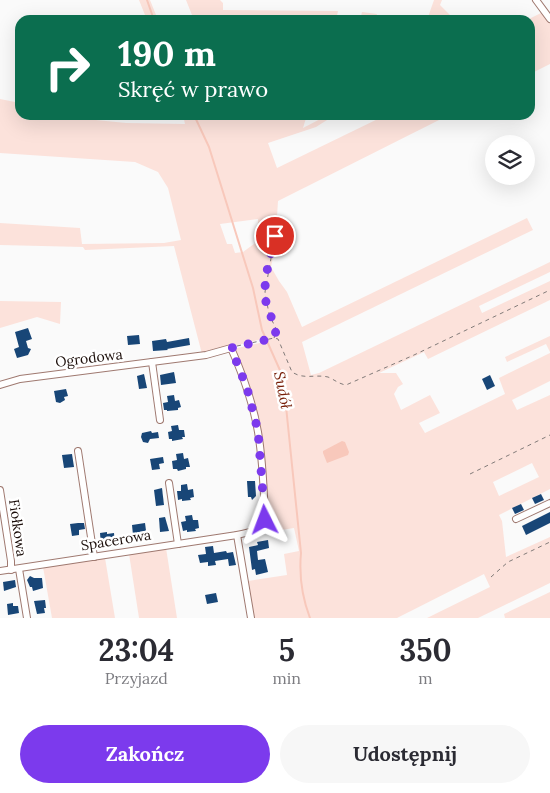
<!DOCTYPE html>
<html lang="pl">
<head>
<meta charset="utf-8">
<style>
  body { margin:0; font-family:Lora,serif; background:#f7f7f7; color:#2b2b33; height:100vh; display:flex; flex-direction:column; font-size:19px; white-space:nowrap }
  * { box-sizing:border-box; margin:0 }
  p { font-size:16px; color:#7c7c81 }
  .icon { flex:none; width:28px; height:28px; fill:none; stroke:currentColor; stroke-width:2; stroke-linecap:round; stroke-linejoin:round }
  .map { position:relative; height:618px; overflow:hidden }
  .details { display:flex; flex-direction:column; background:#fff; flex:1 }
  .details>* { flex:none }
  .banner { position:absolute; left:15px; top:15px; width:520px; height:105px; border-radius:15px; box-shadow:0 5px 20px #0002; background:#0b6e4f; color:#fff; overflow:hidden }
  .fabs { position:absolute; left:485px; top:135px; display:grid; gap:10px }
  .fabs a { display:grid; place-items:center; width:50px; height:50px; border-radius:50%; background:#fff; box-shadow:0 5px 20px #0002; font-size:25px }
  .pin { position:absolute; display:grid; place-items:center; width:42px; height:42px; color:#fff; margin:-21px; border:2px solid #fff; border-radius:50%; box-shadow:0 1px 5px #0007 }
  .me { position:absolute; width:55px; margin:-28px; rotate:357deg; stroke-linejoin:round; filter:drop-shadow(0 0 4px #0008) }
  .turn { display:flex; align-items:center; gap:18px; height:105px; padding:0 20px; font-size:22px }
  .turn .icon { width:65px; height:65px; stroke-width:2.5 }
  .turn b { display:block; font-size:35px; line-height:42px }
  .eta { display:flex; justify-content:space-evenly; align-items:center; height:85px; text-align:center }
  .eta b { font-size:30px; font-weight:700; line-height:35px }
  .action { display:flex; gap:10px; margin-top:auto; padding:10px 20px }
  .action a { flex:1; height:58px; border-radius:30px; background:#7c3aed; color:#fff; font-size:20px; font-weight:700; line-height:58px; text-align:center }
  .action a+a { background:#f7f7f7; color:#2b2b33 }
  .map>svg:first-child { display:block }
</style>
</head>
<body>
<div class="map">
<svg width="550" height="618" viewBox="0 0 550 618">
  <rect width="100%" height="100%" fill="#fafafa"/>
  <g fill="#fce2db" fill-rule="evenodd">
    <polygon points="139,0 150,0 158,20 147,20"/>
    <polygon points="186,0 220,0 223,3 223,10 338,11 336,20 174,20 192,15"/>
    <polygon points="434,0 442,0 440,5 455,20 427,20"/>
    <polygon points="362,12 377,14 375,20 360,20"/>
    <polygon points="543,12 550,23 550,64 530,74 530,20 527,20"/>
    <path d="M0 99 20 103V115H75L96 120 126 123 185 124 183 115H307L303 128 328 115H335L316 127 268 143 277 168 386 115H449L278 201 275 248 271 267 279 281 287 292 302 327 527 218 533 230 302 342 311 375 319 373 550 262V272L479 306 482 313 550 281V300L428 359 424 352 379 373H396L403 384 398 387 394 394 401 410 430 395 440 413 419 423 425 433 505 394 499 378 550 353V381L512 400 517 410 550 395V489L499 515 502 521 506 557 550 537V583L478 618H427L490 587 484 574 397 618H254L248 581 287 575 284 554 299 551 294 528 263 533 268 520 259 431 233 349 264 342 262 339 202 354 174 246 85 250 83 247 0 245V223L80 228 82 244 164 243 181 240 168 188 158 172 135 162 0 153ZM258 219V241L243 252 235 253 232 244H227L220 224ZM532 463 539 477 499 496 493 482Z"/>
    <polygon points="0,301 61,302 60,324 37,317 0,328"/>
    <polygon points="550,336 550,352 546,344 507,362 505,357"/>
    <polygon points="166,548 177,618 139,618 129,554"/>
    <polygon points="105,558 115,618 52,618 43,567"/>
    <polygon points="550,592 550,618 505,618 504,614"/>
  </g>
  <polygon fill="#f8c8bb" points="342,441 345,442 349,452 348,455 327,463 323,453 323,451"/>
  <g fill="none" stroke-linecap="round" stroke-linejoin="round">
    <g stroke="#f8c8bb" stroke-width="2">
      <polyline points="147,0 154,20"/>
      <path d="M194 115 209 147 253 288 262 330 283 377 301 553C299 575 302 597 310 618"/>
    </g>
  </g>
  <g fill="#184677">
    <polygon points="28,328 32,339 26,341 28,348 31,349 28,355 17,358 14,349 19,347 15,332"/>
    <polygon points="139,335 140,344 128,345 127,336"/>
    <polygon points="189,338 190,345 167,349 168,350 153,351 152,341 166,339 167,342"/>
    <polygon points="174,372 176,383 161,385 160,375"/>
    <polygon points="144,374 147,388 139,389 137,376"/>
    <polygon points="490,375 495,386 487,390 482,379"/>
    <polygon points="66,389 68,396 64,397 65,400 60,403 56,402 54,391"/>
    <polygon points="174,395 175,401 179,400 181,407 178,408 178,410 167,411 167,410 164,410 163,403 168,402 167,396"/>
    <polygon points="178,425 179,430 184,430 185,437 182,437 183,439 172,441 172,439 169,439 168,432 172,431 171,426"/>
    <polygon points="151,431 152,433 158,432 159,438 150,439 148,443 143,442 141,437 142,433"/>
    <polygon points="183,453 184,459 188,458 190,467 186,467 186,469 178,471 177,469 173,469 172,461 177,460 176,454"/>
    <polygon points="72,454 74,467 64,468 62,455"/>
    <polygon points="163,457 164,463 159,464 160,469 152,470 150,459"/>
    <polygon points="247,481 255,481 256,496 252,500 251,497 248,497"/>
    <polygon points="187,484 188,490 193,489 194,497 190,498 191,500 182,501 182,499 178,500 177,491 181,491 181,485"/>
    <polygon points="162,488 164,505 156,506 154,490"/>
    <polygon points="541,494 544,500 535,504 532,498"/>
    <polygon points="521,504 524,510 515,514 512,508"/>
    <polygon points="550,512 550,523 526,535 522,526"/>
    <polygon points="192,515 193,520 198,520 199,528 195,529 196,531 187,532 187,530 183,531 181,522 186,521 185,516"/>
    <polygon points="165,517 169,531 160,532 159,518"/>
    <polygon points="78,523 84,523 85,529 79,530 79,535 72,536 70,524"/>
    <polygon points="145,523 147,538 138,539 137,534 133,535 132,525"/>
    <polygon points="107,532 107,534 114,533 115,544 101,546 100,533"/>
    <polygon points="268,540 269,548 257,551 258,560 265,559 268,572 256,575 255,569 252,570 249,547 258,545 257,542"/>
    <polygon points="213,546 214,553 226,551 227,553 233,552 236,565 229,566 228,559 215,561 216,565 208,566 208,562 200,563 198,555 206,554 205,547"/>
    <polygon points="30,576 34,578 42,578 43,588 33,591 32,587 30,587 27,580"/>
    <polygon points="15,580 16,587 4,591 3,582"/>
    <polygon points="216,593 218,602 207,604 205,595"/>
    <polygon points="45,600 46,608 44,608 45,613 37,614 34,601"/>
    <polygon points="13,603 13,606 18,606 19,613 8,615 7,604"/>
  </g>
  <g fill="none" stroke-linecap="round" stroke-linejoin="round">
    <g stroke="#9f7970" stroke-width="8">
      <g id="minor">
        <polyline points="536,0 550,19"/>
        <polyline points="152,362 160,420"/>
        <path d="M0 385 20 379 206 355 231 348C243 375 253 403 258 432 263 461 264 490 265 520 260 532 249 532 237 535L0 571"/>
        <polyline points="78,451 94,557"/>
        <polyline points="169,483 178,544"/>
        <polyline points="0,490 11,561 11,570"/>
        <polyline points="516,519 550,503"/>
        <polyline points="237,535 251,618"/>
        <polyline points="19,569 27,618"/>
      </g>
    </g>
    <g stroke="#827b79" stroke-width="1" stroke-dasharray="4 4" stroke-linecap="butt">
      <polyline points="274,338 277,331 269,314 265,292 275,236"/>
      <path d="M237 346 274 338 278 339 292 372C304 380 315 374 328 377 335 380 339 384 346 385L414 355 550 290"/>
      <polyline points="470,474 550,435"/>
      <polyline points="491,577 508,562 550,542"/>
    </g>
    <use href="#minor" stroke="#fff" stroke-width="6"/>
  </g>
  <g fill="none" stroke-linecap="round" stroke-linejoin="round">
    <path stroke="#7c3aed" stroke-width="9" stroke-dasharray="0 16.2" d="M265 520 258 431 247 388 231 348 274 338C280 328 267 313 266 302 262 281 271 256 275 236"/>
  </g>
  <g text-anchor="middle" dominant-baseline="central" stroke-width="5" stroke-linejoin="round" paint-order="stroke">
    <g font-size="14" fill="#1b0e0a" stroke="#fff">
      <text transform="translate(89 358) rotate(-7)">Ogrodowa</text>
      <text transform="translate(18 528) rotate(82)">Fiołkowa</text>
      <text transform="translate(116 540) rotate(-9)">Spacerowa</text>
    </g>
    <g font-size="15" font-style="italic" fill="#771e07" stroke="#fff">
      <text transform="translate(283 390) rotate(79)">Sudół</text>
    </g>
  </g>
</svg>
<div class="fabs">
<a><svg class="icon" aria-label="layers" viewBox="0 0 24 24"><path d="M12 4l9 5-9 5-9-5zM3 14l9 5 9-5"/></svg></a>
</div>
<div class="pin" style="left:275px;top:236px;background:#d93025"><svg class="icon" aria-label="arrive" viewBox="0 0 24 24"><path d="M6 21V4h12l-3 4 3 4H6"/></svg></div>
<svg class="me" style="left:265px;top:520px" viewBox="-20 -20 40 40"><path d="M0-17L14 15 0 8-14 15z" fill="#7c3aed" stroke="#fff" stroke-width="4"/></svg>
<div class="banner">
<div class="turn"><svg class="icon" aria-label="right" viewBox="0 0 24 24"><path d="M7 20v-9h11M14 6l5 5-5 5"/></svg><div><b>190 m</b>Skręć w prawo</div></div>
</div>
</div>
<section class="details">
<div class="eta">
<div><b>23:04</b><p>Przyjazd</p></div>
<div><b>5</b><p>min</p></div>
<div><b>350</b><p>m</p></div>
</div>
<div class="action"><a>Zakończ</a><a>Udostępnij</a></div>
</section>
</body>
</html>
